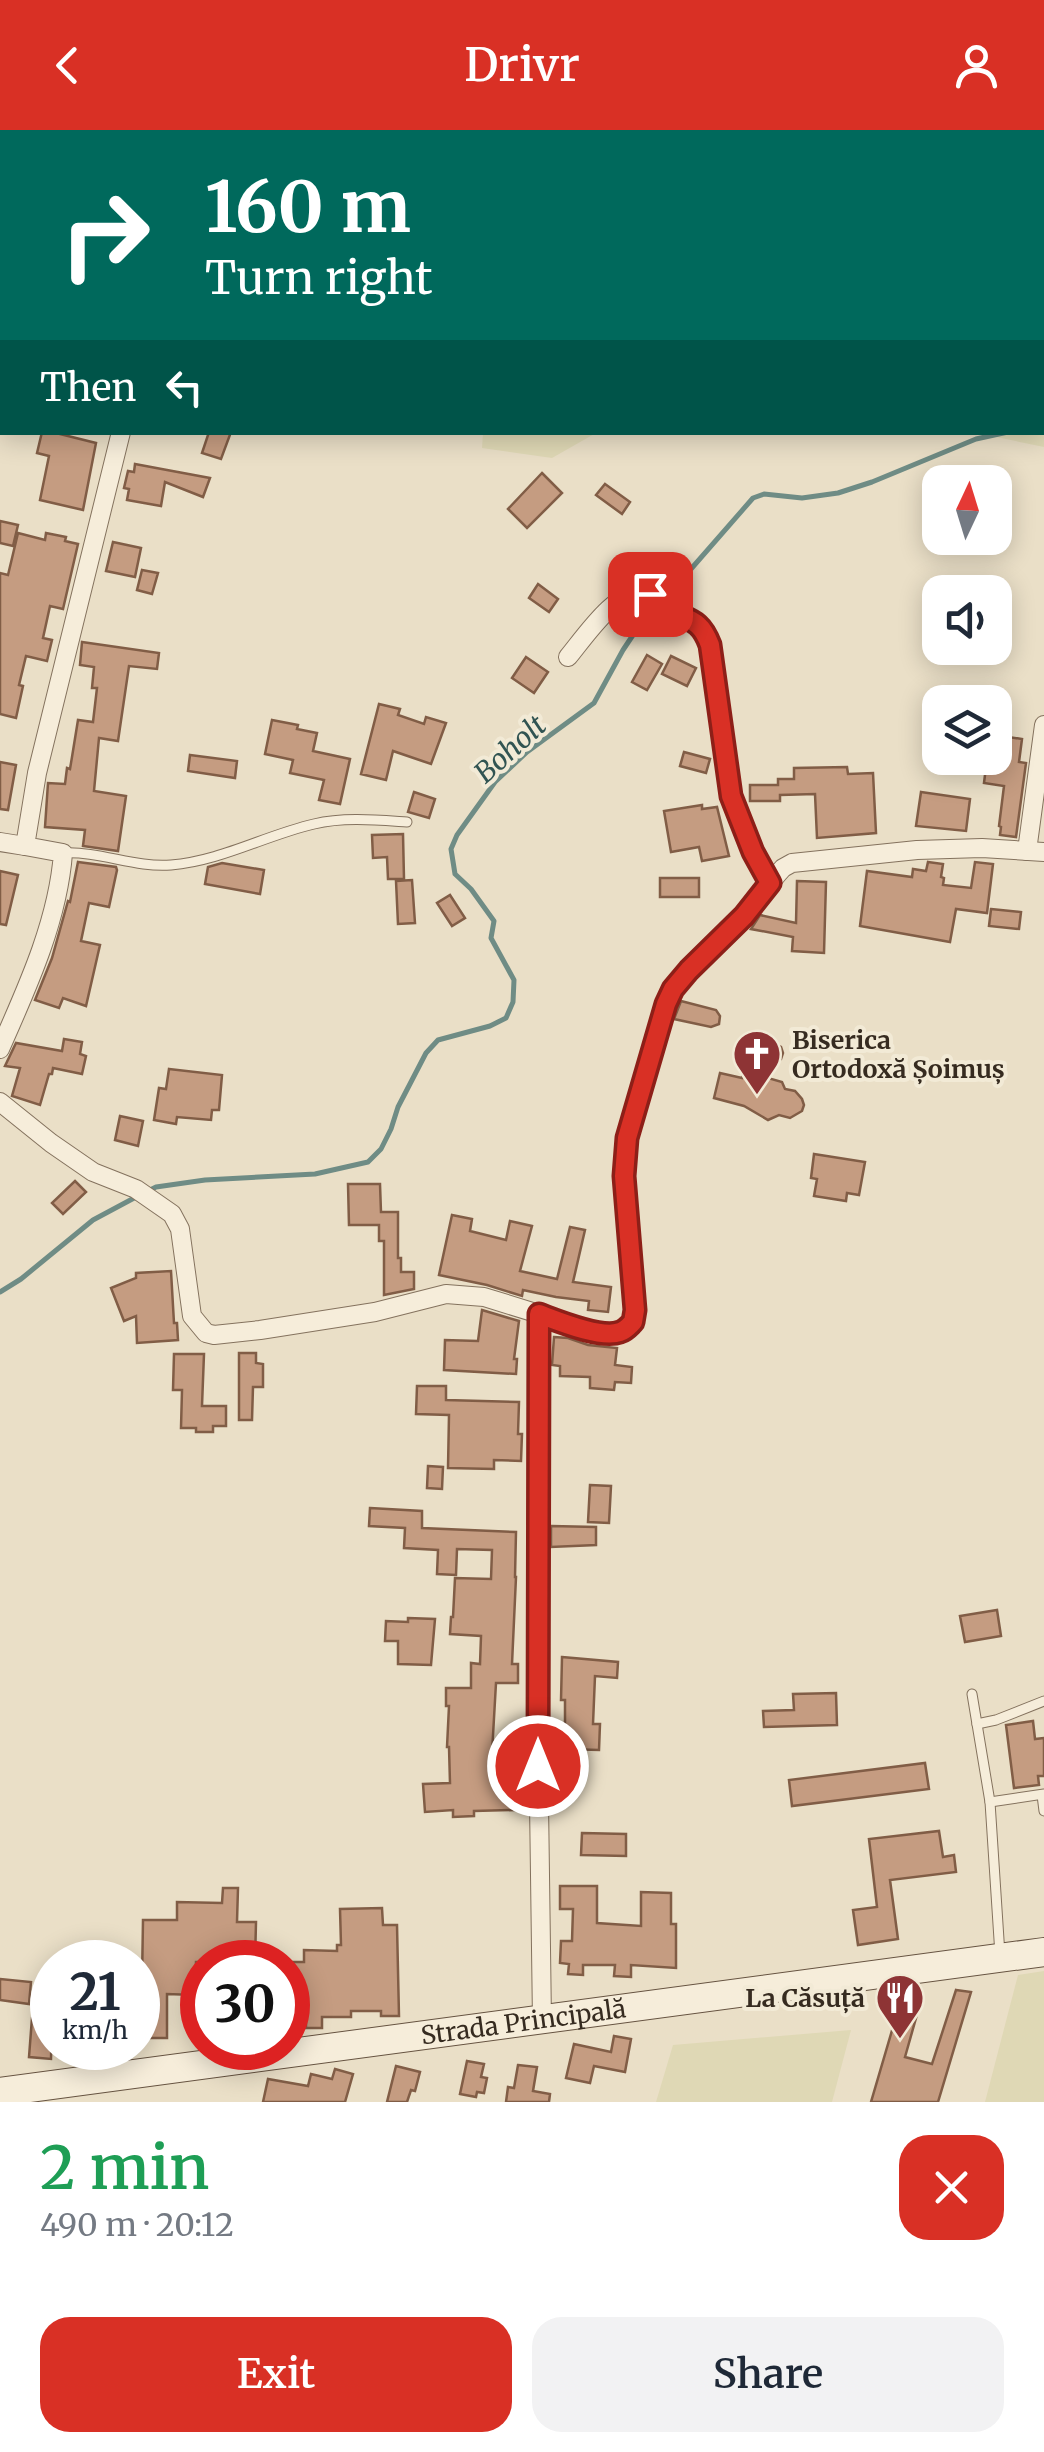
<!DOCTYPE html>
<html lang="en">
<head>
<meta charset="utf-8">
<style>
  body { margin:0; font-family:Merriweather,serif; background:#f2f2f3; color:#1f2937; height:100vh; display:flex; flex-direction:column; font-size:38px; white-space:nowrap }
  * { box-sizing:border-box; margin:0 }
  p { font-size:32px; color:#747a83 }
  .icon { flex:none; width:55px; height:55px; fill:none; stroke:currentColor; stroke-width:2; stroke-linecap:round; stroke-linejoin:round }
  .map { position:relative; height:1972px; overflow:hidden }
  .details { display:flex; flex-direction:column; background:#fff; flex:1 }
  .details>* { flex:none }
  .hud { position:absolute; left:0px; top:0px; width:1045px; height:305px; box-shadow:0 5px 25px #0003; background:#00695c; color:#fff; overflow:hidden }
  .needle { width:65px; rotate:4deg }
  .fabs { position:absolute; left:922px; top:335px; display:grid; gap:20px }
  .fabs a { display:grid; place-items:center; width:90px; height:90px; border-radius:20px; background:#fff; box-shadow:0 5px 25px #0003; font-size:50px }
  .speed { position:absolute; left:30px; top:1810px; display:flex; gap:20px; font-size:50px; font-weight:700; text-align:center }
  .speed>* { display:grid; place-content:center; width:130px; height:130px; border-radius:50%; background:#fff; box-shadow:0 5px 25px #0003; line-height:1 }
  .speed small { font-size:25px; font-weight:400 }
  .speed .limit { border:15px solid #d22; background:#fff; color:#111 }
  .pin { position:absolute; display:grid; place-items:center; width:85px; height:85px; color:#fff; margin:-42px; border-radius:20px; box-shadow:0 5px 15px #0006 }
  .me { position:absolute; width:110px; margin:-55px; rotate:0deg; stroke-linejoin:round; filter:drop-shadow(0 0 8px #0008) }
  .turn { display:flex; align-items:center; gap:35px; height:210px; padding:0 40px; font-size:45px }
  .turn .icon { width:130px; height:130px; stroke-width:2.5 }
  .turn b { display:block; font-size:70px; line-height:85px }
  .then { display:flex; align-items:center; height:95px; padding:0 40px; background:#0003; gap:20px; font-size:38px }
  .round { display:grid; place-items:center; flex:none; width:105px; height:105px; border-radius:30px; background:#f2f2f3 }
  .overview { display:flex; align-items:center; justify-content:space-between; height:170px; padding:0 40px }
  h1 { font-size:60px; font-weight:600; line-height:75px; color:#1e9e55 }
  .primary-button { display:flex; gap:20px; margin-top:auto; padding:20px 40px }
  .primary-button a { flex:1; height:115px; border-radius:30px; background:#d93025; color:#fff; font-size:40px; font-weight:600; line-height:115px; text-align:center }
  .primary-button a+a { background:#f2f2f3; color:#1f2937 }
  header { display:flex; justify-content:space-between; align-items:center; height:130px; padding:0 40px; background:#d93025; color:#fff; font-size:45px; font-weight:600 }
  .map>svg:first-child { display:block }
</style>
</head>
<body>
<header><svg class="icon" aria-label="back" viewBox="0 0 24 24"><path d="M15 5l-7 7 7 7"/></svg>Drivr<svg class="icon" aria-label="person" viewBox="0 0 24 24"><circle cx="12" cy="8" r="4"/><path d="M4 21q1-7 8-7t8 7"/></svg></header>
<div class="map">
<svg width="1044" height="1972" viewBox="0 0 1044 1972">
  <rect width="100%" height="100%" fill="#eadfc7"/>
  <g fill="#dfd8b5">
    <polygon points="428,0 1044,0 1044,317 977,303 1042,302 1042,2 429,2"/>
    <polygon points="483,303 483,302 596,303 552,328 482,318"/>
    <polygon points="1044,1841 1044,1972 985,1972 1018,1845"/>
    <polygon points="851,1900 832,1972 656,1972 673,1915"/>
  </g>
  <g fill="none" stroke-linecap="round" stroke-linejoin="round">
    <g stroke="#6f8c85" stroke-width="5">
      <polyline points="1042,302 1044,302"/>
      <polyline points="661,467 677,455 753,368 764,364 802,368 838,363 872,352 976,309 1008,302"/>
      <polyline points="146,1062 156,1057 205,1050 315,1044 368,1032 381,1019 391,999 398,977 426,923 438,910 490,896 506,888 513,872 514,850 491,808 494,791 471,759 455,744 451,719 457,705 495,652 527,622 594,573 623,520 653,475"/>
      <polyline points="0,1162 21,1149 93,1090 136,1067"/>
    </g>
  </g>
  <g fill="#c59c81" stroke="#815d46" stroke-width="2.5">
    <polygon points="42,302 52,302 96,313 83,380 40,370 49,326 37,323"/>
    <polygon points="209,302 231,302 221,329 202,323"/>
    <polygon points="135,334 167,340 210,348 203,367 165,352 161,376 127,370 129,359 124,358 128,341 134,342"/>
    <polygon points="542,343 562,363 527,398 508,379"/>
    <polygon points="605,354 630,372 622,384 596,365"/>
    <polygon points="0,391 18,395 13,416 0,413"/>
    <polygon points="18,403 45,410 46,403 66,407 65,411 78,414 63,479 50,476 43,508 52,510 47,531 26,526 19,555 23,556 16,588 0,584 0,443 8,445"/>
    <polygon points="113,412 141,418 135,447 106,441"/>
    <polygon points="142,440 158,443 152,464 137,460"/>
    <polygon points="538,454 558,469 549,482 529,468"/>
    <polygon points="82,512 159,523 157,539 129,536 118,611 99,608 94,661 126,666 118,721 83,716 85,700 45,697 48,653 65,654 67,638 70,639 72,627 78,590 93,592 97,558 92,558 94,537 80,535"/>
    <polygon points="647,525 662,534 647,560 632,552"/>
    <polygon points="671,526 696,538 687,556 662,544"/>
    <polygon points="526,527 548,542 534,563 512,548"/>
    <polygon points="379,574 400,579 398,585 424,594 426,587 446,593 431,634 393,621 386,650 361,644"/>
    <polygon points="272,590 298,595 297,599 317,603 313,621 350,629 340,674 319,670 324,650 290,643 293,630 265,624"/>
    <polygon points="995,605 1022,609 1019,632 1026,633 1016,707 1000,705 1001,697 999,696 1004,656 984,653 986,637 995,638"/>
    <polygon points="684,622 710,629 706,643 680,636"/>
    <polygon points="190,625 237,631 235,648 188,641"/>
    <polygon points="0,632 16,635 8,680 0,679"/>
    <polygon points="847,637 848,644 873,643 876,703 817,708 815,664 780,665 780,671 750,671 750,655 778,655 778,649 794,649 794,638"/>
    <polygon points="414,662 435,669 429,688 408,682"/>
    <polygon points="921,662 970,669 966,701 916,696"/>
    <polygon points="702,675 702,679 717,677 729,726 702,731 699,717 671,722 664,681"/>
    <polygon points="403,704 404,749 388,749 387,727 373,728 372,705"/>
    <polygon points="78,732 116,737 117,740 109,777 89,773 81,811 100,815 86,876 63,868 59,878 35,870 52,828 68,771 70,772"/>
    <polygon points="928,732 943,734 941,747 944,748 943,755 971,758 975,732 993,734 987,783 956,779 950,812 860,796 867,741 912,747 913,739 926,741"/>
    <polygon points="222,733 264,740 260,764 205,754 208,737"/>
    <polygon points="0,741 18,745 6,795 0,794"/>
    <rect x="660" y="748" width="39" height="19"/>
    <polygon points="412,750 415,793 398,794 396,751"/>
    <polygon points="797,751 826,752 824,823 792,821 793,807 751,799 760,785 796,793"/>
    <polygon points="450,765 465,788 452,796 437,773"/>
    <polygon points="991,779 1021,782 1019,799 989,796"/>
    <polygon points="681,871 716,880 720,886 719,894 711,897 674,889"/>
    <polygon points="64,909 82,912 80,924 86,926 82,944 53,938 52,944 49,944 40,975 12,966 20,938 5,936 16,913 62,921"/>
    <polygon points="773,913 781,917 783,923 781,929 769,939 764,921 767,915"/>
    <polygon points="169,939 222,945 219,980 212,980 211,990 177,987 176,994 154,990 159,958 166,959"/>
    <polygon points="744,941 782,952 785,959 795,961 802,969 804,975 802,981 790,988 779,985 768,990 744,976 714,968 720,943 742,948"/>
    <polygon points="120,986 143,991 138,1016 115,1010"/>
    <polygon points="814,1024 865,1032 859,1065 847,1063 846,1071 814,1066 817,1049 811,1048"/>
    <polygon points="75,1051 86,1062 63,1084 52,1073"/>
    <polygon points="348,1054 380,1054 381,1082 398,1082 398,1128 401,1128 401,1142 414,1142 414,1159 384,1165 384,1111 379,1111 379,1095 349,1095"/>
    <polygon points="452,1085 472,1089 470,1101 506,1110 510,1091 532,1096 520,1141 557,1149 570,1097 585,1100 573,1152 611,1157 608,1182 588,1180 589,1171 556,1167 523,1160 522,1166 487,1155 439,1145"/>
    <polygon points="171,1141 174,1193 177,1193 178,1210 137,1213 136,1186 124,1191 111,1158 136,1148 136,1143"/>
    <polygon points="482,1180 519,1191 514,1229 517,1229 516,1244 444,1240 445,1210 478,1211"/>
    <polygon points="554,1207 568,1208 588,1215 617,1218 615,1235 632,1237 631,1253 615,1252 614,1260 590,1258 590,1247 560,1246 560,1236 552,1235"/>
    <polygon points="239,1223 256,1223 256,1233 263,1234 263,1257 253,1257 252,1290 239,1290"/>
    <polygon points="174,1224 204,1224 202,1276 226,1276 226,1296 213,1296 213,1302 196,1302 196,1298 181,1298 182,1260 173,1260"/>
    <polygon points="417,1256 446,1256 446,1270 519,1272 518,1304 522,1304 521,1331 494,1330 494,1339 448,1338 449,1285 416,1284"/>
    <polygon points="428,1336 443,1337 442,1359 427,1358"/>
    <polygon points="590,1355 611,1356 609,1393 588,1392"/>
    <polygon points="370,1378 422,1381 422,1398 516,1402 515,1447 516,1447 512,1534 518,1534 518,1553 496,1553 492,1623 516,1623 515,1680 474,1681 474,1686 453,1687 453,1680 425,1682 423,1654 450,1653 449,1617 447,1617 449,1576 446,1576 446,1558 471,1558 471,1533 480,1534 481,1506 450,1504 451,1487 453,1487 455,1448 491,1449 492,1420 457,1419 456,1445 437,1444 438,1420 404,1418 405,1398 369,1396"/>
    <polygon points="551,1396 596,1397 596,1415 551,1417"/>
    <polygon points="997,1480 1001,1506 965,1512 960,1486"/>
    <polygon points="408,1488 435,1489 431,1535 398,1534 398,1511 385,1511 386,1491 408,1492"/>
    <polygon points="562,1527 618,1532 617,1548 595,1546 593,1594 600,1594 599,1620 565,1619 565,1570 561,1570"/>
    <polygon points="836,1563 837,1595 764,1597 763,1581 794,1580 793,1564"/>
    <polygon points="1033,1591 1035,1609 1044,1608 1044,1646 1038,1646 1039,1655 1014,1658 1006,1595"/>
    <polygon points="925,1633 929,1659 792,1676 789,1650"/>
    <polygon points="939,1701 943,1727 954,1725 956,1742 890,1750 898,1809 858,1815 853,1780 877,1777 869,1709"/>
    <polygon points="582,1703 626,1704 626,1726 581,1725"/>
    <polygon points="560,1756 597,1756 597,1793 641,1796 641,1762 671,1763 671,1794 676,1794 676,1838 631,1835 631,1847 614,1846 615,1835 583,1835 583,1845 568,1844 569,1834 560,1833 561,1811 572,1811 573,1779 560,1779"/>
    <polygon points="223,1758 238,1758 237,1792 256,1792 255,1832 196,1832 195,1865 167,1864 167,1908 145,1908 145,1871 138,1870 138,1850 142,1851 143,1790 177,1790 177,1772 222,1773"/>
    <polygon points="382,1778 383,1795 397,1795 399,1886 381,1886 381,1881 351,1881 351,1887 322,1887 322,1898 306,1898 306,1890 288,1891 288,1832 304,1832 304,1820 337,1821 337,1815 341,1815 340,1779"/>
    <polygon points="0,1849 31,1852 29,1874 0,1870"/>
    <polygon points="956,1860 971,1862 938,1972 871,1972 903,1863 922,1867 905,1927 932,1934"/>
    <polygon points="32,1888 52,1889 51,1929 29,1927"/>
    <polygon points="614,1906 631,1909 625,1942 594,1936 590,1953 566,1948 574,1914 611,1922"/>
    <polygon points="467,1931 484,1934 481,1947 487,1948 484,1963 477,1962 476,1967 460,1964"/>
    <polygon points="518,1935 537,1937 533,1961 550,1964 549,1972 506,1972 508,1957 514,1958"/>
    <polygon points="396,1936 420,1942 415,1961 411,1960 407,1972 387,1972"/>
    <polygon points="335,1939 353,1944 345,1972 263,1972 268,1949 308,1956 311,1944 332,1949"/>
  </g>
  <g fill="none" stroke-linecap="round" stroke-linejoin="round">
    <g stroke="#84725e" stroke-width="11">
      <g id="lane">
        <path d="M63 723C100 721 135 738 171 735 221 731 266 705 314 694 344 687 376 690 407 692"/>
        <polyline points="972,1564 990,1672 1000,1825"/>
        <polyline points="977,1594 996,1590 1044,1571"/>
        <polyline points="1042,1665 1044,1681"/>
        <polyline points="990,1672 1044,1664"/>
      </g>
    </g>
    <g stroke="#84725e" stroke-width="20">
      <g id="street">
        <polyline points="190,2 190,0"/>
        <path d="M568 527C584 508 617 458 644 463 655 465 661 475 671 480 692 492 700 489 710 515L731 666 753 722 770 753"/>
        <polyline points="0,712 25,716"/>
        <polyline points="1027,721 1044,595"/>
        <path d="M0 919C27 858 58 791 63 723L25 716 37 643 121 302"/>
        <polyline points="0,972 51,1013 93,1042 136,1059 172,1084 180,1099 192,1186 206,1203 214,1205 260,1200 375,1182 446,1164 484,1167 539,1184"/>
        <path d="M542 1891 538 1599 539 1184C567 1194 609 1216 633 1192L635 1180 623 1046 627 1008 665 873C683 839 716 817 741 789 756 772 768 754 783 738L792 733 917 720 982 718 1044 722"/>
      </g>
    </g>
    <g stroke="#665341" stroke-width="30">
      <g id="secondary">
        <path id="s1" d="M0 1962 1044 1822"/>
      </g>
    </g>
    <use href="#lane" stroke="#f6edda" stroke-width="9"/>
    <use href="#street" stroke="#f6edda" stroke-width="18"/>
    <use href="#secondary" stroke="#f6edda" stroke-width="28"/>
  </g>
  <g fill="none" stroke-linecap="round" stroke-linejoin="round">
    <g stroke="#8d1f18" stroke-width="25">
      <path id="route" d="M538 1636 539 1184C558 1191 601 1209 620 1202 626 1200 628 1197 633 1192L635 1180 624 1046 627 1008 666 874 673 859 689 840 744 786 770 753 753 722 731 666 710 515C701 491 692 491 671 481 663 476 657 470 650 464"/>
    </g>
    <use href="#route" stroke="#d93025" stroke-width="18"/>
  </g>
  <defs>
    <g id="church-pin" transform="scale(2.5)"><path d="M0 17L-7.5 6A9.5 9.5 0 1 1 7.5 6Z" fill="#8e3435" stroke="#f2ead6"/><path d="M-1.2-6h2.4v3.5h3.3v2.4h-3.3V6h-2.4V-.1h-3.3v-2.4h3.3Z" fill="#fff"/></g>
    <g id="restaurant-pin" transform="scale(2.5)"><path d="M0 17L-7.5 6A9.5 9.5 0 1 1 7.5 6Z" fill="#8e3435" stroke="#f2ead6"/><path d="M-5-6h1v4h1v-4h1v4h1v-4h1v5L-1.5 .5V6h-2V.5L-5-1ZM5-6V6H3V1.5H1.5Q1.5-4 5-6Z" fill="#fff"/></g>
  </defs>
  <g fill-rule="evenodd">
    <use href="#church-pin" x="757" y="924"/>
    <use href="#restaurant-pin" x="900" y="1868"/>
  </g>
  <g text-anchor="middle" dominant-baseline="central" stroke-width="8" stroke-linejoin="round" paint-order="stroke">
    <g font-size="25" font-weight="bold" fill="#362b20" stroke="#f2ead6" text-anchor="start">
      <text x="792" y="910">Biserica<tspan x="792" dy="29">Ortodoxă Șoimuș</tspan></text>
      <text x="865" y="1868" text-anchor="end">La Căsuță</text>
    </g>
    <g font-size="25" fill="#362b20" stroke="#f2ead6">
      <text stroke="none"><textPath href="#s1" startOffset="528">Strada Principală</textPath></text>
    </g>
    <g font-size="28" font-style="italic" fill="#315452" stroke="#f2ead6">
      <text transform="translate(510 619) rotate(-42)">Boholt</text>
    </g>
  </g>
</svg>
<div class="fabs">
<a><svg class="needle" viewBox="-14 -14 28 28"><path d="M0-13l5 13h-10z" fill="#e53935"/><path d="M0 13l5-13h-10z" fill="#747a83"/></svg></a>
<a><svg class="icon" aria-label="sound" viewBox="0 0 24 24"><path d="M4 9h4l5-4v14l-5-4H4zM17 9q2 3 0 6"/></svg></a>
<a><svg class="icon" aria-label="layers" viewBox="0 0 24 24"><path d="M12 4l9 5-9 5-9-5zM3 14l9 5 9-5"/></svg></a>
</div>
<div class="speed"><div>21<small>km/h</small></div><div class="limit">30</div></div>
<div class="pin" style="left:650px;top:464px;background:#d93025"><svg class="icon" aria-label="arrive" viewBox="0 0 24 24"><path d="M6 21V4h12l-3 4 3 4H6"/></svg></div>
<svg class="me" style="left:538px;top:1636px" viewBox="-20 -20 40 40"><circle r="17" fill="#d93025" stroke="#fff" stroke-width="3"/><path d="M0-11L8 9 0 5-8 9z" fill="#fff"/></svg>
<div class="hud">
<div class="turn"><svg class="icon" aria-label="right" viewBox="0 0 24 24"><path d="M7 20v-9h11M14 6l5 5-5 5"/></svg><div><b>160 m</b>Turn right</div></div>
<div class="then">Then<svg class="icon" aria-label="left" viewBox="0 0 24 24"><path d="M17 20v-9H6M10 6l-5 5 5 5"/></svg></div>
</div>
</div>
<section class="details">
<div class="overview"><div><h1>2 min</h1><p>490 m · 20:12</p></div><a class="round" style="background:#d93025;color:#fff"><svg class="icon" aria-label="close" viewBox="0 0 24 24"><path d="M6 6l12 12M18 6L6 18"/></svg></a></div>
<div class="primary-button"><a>Exit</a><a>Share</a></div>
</section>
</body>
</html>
